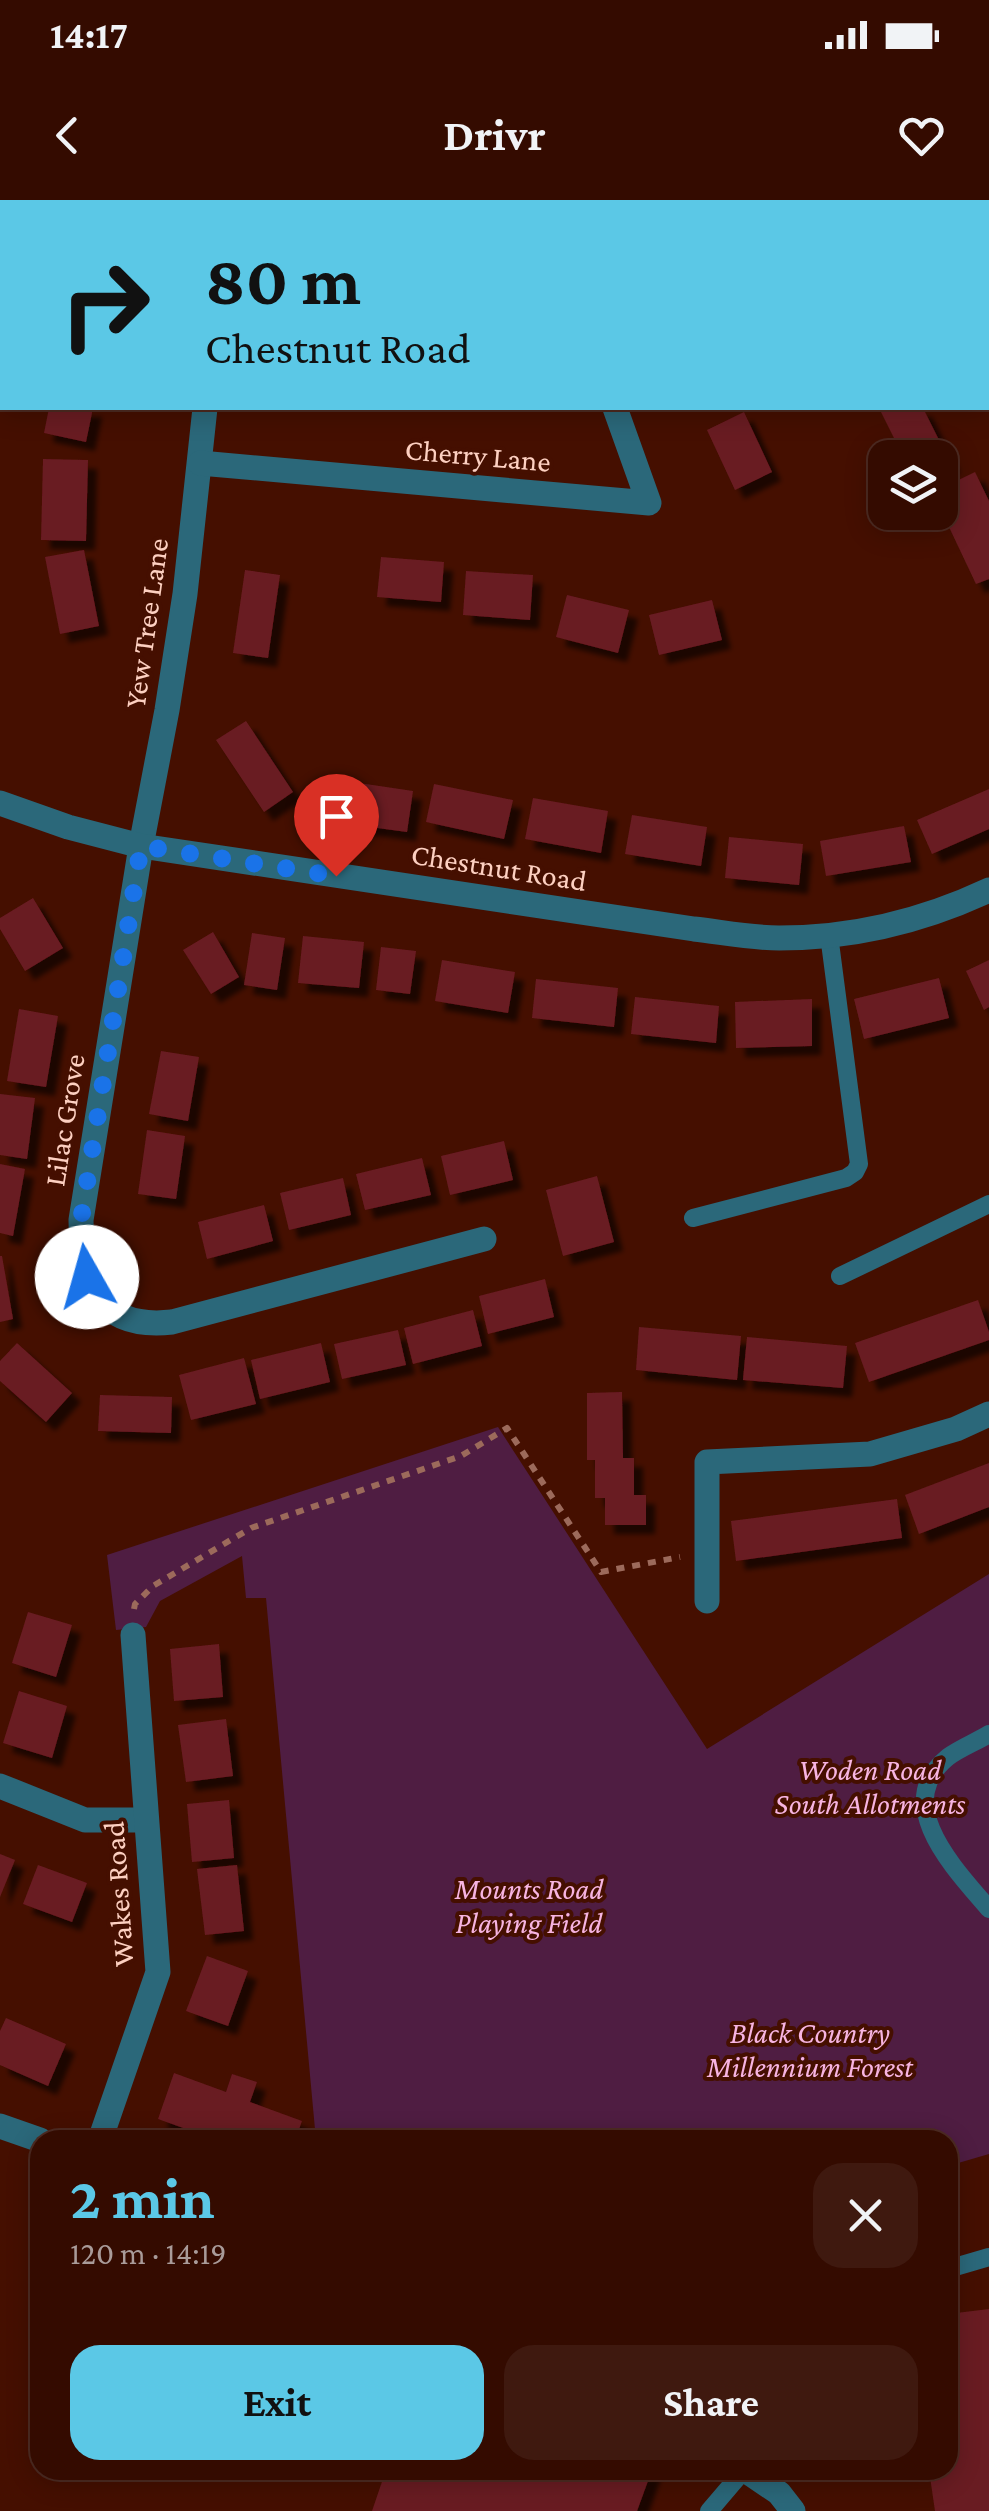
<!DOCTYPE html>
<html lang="en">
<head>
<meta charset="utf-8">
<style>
  body { margin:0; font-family:"Crimson Pro",serif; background:#3f190f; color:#f1f3f6; height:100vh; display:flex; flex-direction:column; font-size:38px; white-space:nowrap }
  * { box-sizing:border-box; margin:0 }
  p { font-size:32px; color:#a99b99 }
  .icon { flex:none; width:55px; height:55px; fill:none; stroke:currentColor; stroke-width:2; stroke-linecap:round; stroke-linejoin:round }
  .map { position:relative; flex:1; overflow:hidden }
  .sheet { position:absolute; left:30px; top:1930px; width:928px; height:350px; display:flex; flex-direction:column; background:#340b00; border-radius:30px; box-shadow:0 5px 25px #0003,0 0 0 2px #4e2b22 }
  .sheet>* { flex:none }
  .guide { position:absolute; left:0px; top:0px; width:990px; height:210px; box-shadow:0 5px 25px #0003,0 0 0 2px #4e2b22; background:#5bc8e6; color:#111; overflow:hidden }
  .fabs { position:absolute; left:868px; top:240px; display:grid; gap:20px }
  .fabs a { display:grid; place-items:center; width:90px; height:90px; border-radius:20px; background:#340b00; box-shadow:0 5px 25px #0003,0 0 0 2px #4e2b22; font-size:50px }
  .pin { position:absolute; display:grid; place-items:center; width:85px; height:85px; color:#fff; margin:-102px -42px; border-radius:50% 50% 50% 0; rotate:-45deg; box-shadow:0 0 10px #0007 }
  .pin .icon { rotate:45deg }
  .me { position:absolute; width:110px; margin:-55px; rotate:353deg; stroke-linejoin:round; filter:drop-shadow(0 0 8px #0008) }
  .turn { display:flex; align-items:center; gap:35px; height:210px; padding:0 40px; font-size:45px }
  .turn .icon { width:130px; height:130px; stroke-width:2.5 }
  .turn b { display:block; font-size:70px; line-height:85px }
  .round { display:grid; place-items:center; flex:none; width:105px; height:105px; border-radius:30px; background:#3f190f }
  .headline { display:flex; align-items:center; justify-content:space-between; height:170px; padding:0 40px }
  h1 { font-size:60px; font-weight:700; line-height:75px; color:#5bc8e6 }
  .cta { display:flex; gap:20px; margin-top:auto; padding:20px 40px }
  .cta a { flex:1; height:115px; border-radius:30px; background:#5bc8e6; color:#111; font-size:40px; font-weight:700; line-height:115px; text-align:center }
  .cta a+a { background:#3f190f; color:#f1f3f6 }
  .status { display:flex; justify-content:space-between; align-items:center; height:70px; padding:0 50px; background:#340b00; direction:ltr }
  .status svg { height:28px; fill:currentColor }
  header { display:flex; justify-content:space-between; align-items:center; height:130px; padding:0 40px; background:#340b00; font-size:45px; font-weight:700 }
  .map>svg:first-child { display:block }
</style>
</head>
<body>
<div class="status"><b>14:17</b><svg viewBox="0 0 49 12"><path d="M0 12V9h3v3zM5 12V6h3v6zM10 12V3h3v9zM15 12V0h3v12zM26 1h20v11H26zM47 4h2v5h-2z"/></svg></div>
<header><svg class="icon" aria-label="back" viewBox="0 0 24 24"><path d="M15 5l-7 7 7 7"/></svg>Drivr<svg class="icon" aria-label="heart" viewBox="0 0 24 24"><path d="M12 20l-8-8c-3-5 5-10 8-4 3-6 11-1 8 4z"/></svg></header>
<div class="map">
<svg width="989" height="2311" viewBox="0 0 989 2311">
  <defs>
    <filter id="shadow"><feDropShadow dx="9" dy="9" stdDeviation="2.5" flood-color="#0009"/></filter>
  </defs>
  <rect width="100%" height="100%" fill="#450f00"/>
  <polygon fill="#4f1d42" points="498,1227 707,1549 989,1374 989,1954 948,1966 948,1940 316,1940 266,1398 246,1398 242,1356 160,1401 146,1427 116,1430 107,1355"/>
  <g fill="#691b23" filter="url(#shadow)">
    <polygon points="49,208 93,208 86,242 44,233"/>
    <polygon points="879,208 923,208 951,264 940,269 940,258 904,258"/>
    <polygon points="744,212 772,272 735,290 707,230"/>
    <polygon points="43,259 88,260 86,341 41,340"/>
    <polygon points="975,272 989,301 989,379 976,384 940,308 940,289"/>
    <polygon points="84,350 99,426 60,434 45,357"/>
    <polygon points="381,357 444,362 441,402 377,397"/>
    <polygon points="245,370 280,375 268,458 233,453"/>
    <polygon points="466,371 533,375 530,420 463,415"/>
    <polygon points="567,395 629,410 618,453 556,437"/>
    <polygon points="712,400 722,440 659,455 649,415"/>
    <polygon points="246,521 293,592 264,612 216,540"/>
    <polygon points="339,580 413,591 407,632 333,622"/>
    <polygon points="434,584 513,600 504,639 426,622"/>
    <polygon points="989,589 989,629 932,654 917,620"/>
    <polygon points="533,598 608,611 601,653 525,639"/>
    <polygon points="632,615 707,627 701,666 625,654"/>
    <polygon points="904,626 911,662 826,676 820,641"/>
    <polygon points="729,637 803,644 799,685 725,678"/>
    <polygon points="33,698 63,748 25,771 0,729 0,718"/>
    <polygon points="213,732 239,777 211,794 183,750"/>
    <polygon points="252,733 285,738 277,790 244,785"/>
    <polygon points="303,736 364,742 359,788 298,783"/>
    <polygon points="381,747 416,751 410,794 376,790"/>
    <polygon points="442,760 515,772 508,813 435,801"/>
    <polygon points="989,760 989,807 984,810 966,771"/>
    <polygon points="939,778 949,818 864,839 854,799"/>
    <polygon points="536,779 618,788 614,827 532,818"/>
    <polygon points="635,797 719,806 716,843 631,834"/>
    <polygon points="812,799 812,846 736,848 735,802"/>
    <polygon points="19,809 58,816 46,887 7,881"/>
    <polygon points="161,851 199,857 188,921 149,914"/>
    <polygon points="0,894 35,898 27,959 0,955"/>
    <polygon points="147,930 185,936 176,999 138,994"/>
    <polygon points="504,941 513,980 450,995 441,956"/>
    <polygon points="422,958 431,995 365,1010 356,974"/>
    <polygon points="0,964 25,969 13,1036 0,1033"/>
    <polygon points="597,976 614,1042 563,1056 546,990"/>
    <polygon points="343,978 351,1015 289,1030 280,993"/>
    <polygon points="264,1005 273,1041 207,1059 198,1022"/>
    <polygon points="0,1056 2,1056 13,1119 0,1122"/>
    <polygon points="545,1079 554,1117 488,1134 479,1096"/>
    <polygon points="978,1100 989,1132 989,1140 869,1182 855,1143"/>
    <polygon points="473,1110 482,1146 413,1164 404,1128"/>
    <polygon points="639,1127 741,1136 737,1180 636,1170"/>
    <polygon points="398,1130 406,1165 342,1179 334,1144"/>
    <polygon points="747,1137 847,1146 843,1188 743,1180"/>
    <polygon points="17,1143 72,1193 46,1222 0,1181 0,1161"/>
    <polygon points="321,1143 330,1182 260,1199 251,1160"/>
    <polygon points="244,1158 256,1204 191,1220 179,1175"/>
    <polygon points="622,1192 623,1258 634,1258 634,1295 646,1295 646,1325 605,1325 605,1298 595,1298 595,1260 587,1260 587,1193"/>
    <polygon points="100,1195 172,1197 171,1233 98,1231"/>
    <polygon points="989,1263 989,1307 919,1334 905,1295"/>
    <polygon points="897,1299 902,1338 736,1361 731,1321"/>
    <polygon points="28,1412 72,1425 56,1477 12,1463"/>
    <polygon points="219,1444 223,1497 174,1501 170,1449"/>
    <polygon points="19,1491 67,1506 52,1558 3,1543"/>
    <polygon points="226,1519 233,1576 186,1582 178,1525"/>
    <polygon points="229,1600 234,1658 192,1662 187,1604"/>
    <polygon points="0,1654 15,1660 0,1697"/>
    <polygon points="38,1665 87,1683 72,1722 23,1704"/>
    <polygon points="237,1665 244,1731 205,1735 197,1669"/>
    <polygon points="207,1756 248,1771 228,1826 186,1811"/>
    <polygon points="6,1818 66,1844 48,1886 0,1865 0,1831"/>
    <polygon points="174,1873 226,1892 232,1874 257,1882 250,1902 302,1921 295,1940 217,1940 158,1919"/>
    <polygon points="989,2109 989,2311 935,2311 929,2270 948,2270 948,2114"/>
    <polygon points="386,2270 652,2270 637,2311 372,2311"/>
  </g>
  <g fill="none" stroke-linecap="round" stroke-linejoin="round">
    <polyline stroke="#9c6a5b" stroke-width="6" stroke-dasharray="8 8" stroke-linecap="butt" points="134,1409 135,1404 153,1386 251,1328 461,1256 507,1228 601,1372 680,1357"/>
    <g stroke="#2b687a" stroke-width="18">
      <polyline points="693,1018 846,978 855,972 859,964 829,735"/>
      <polyline points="840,1076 989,1004"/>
      <path d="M989 1534C976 1542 960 1548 948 1557 890 1604 956 1670 989 1709"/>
      <polyline points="948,2069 989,2057"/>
      <polyline points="709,2311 744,2270"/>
    </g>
    <g stroke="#2b687a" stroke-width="25">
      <polyline points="225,2 225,0"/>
      <path d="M205 208 185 394 167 510 141 646 81 1020C81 1084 99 1130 172 1122L484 1039"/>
      <polyline points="200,263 649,303 615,208"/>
      <path d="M0 603 68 627 141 646 694 729C721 732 751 738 779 738 851 738 923 721 989 690"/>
      <polyline points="707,1401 707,1262 870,1254 956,1229 989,1214"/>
      <polyline points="0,1586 85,1620 145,1620"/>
      <polyline points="0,1926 40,1940"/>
      <polyline points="100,1940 158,1772 133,1435"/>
      <polyline points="745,2270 779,2293 793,2311"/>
    </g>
    <g stroke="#1c8eaa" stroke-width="25">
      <polyline points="958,0 959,2"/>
      <polyline points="988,60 989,63"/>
    </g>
  </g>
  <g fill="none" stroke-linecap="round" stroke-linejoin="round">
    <polyline stroke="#1a73e8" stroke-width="18" stroke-dasharray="0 32.4" points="87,1077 81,1050 81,1020 141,646 336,676"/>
  </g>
  <g text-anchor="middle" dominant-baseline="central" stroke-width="8" stroke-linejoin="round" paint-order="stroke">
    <g font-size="30" fill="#fdd0c1" stroke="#450f00">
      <text transform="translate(478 255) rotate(5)">Cherry Lane</text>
      <text transform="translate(146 423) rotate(-82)">Yew Tree Lane</text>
      <text transform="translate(499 667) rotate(9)">Chestnut Road</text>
      <text transform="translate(64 920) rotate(-81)">Lilac Grove</text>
      <text transform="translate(118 1694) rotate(-94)">Wakes Road</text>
    </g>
    <g font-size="30" font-style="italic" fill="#f7b4e1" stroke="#450f00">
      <text x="870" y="1569">Woden Road<tspan x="870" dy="34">South Allotments</tspan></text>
      <text x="529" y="1688">Mounts Road<tspan x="529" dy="34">Playing Field</tspan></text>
      <text x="810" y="1832">Black Country<tspan x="810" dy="34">Millennium Forest</tspan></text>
    </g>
  </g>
</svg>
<div class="fabs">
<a><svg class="icon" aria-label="layers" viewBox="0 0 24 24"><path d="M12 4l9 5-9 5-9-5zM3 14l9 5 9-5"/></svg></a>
</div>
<div class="pin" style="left:336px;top:676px;background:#d93025"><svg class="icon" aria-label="arrive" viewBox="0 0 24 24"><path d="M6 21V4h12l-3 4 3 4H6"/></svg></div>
<svg class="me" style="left:87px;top:1077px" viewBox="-20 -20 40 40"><circle r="19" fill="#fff"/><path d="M0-13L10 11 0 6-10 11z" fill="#1a73e8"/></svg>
<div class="guide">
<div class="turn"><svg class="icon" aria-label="right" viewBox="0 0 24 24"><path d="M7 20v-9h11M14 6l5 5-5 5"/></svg><div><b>80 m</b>Chestnut Road</div></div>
</div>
<section class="sheet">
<div class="headline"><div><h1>2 min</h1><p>120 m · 14:19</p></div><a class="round"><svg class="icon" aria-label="close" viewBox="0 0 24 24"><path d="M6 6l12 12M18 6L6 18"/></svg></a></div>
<div class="cta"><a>Exit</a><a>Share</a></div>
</section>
</div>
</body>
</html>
